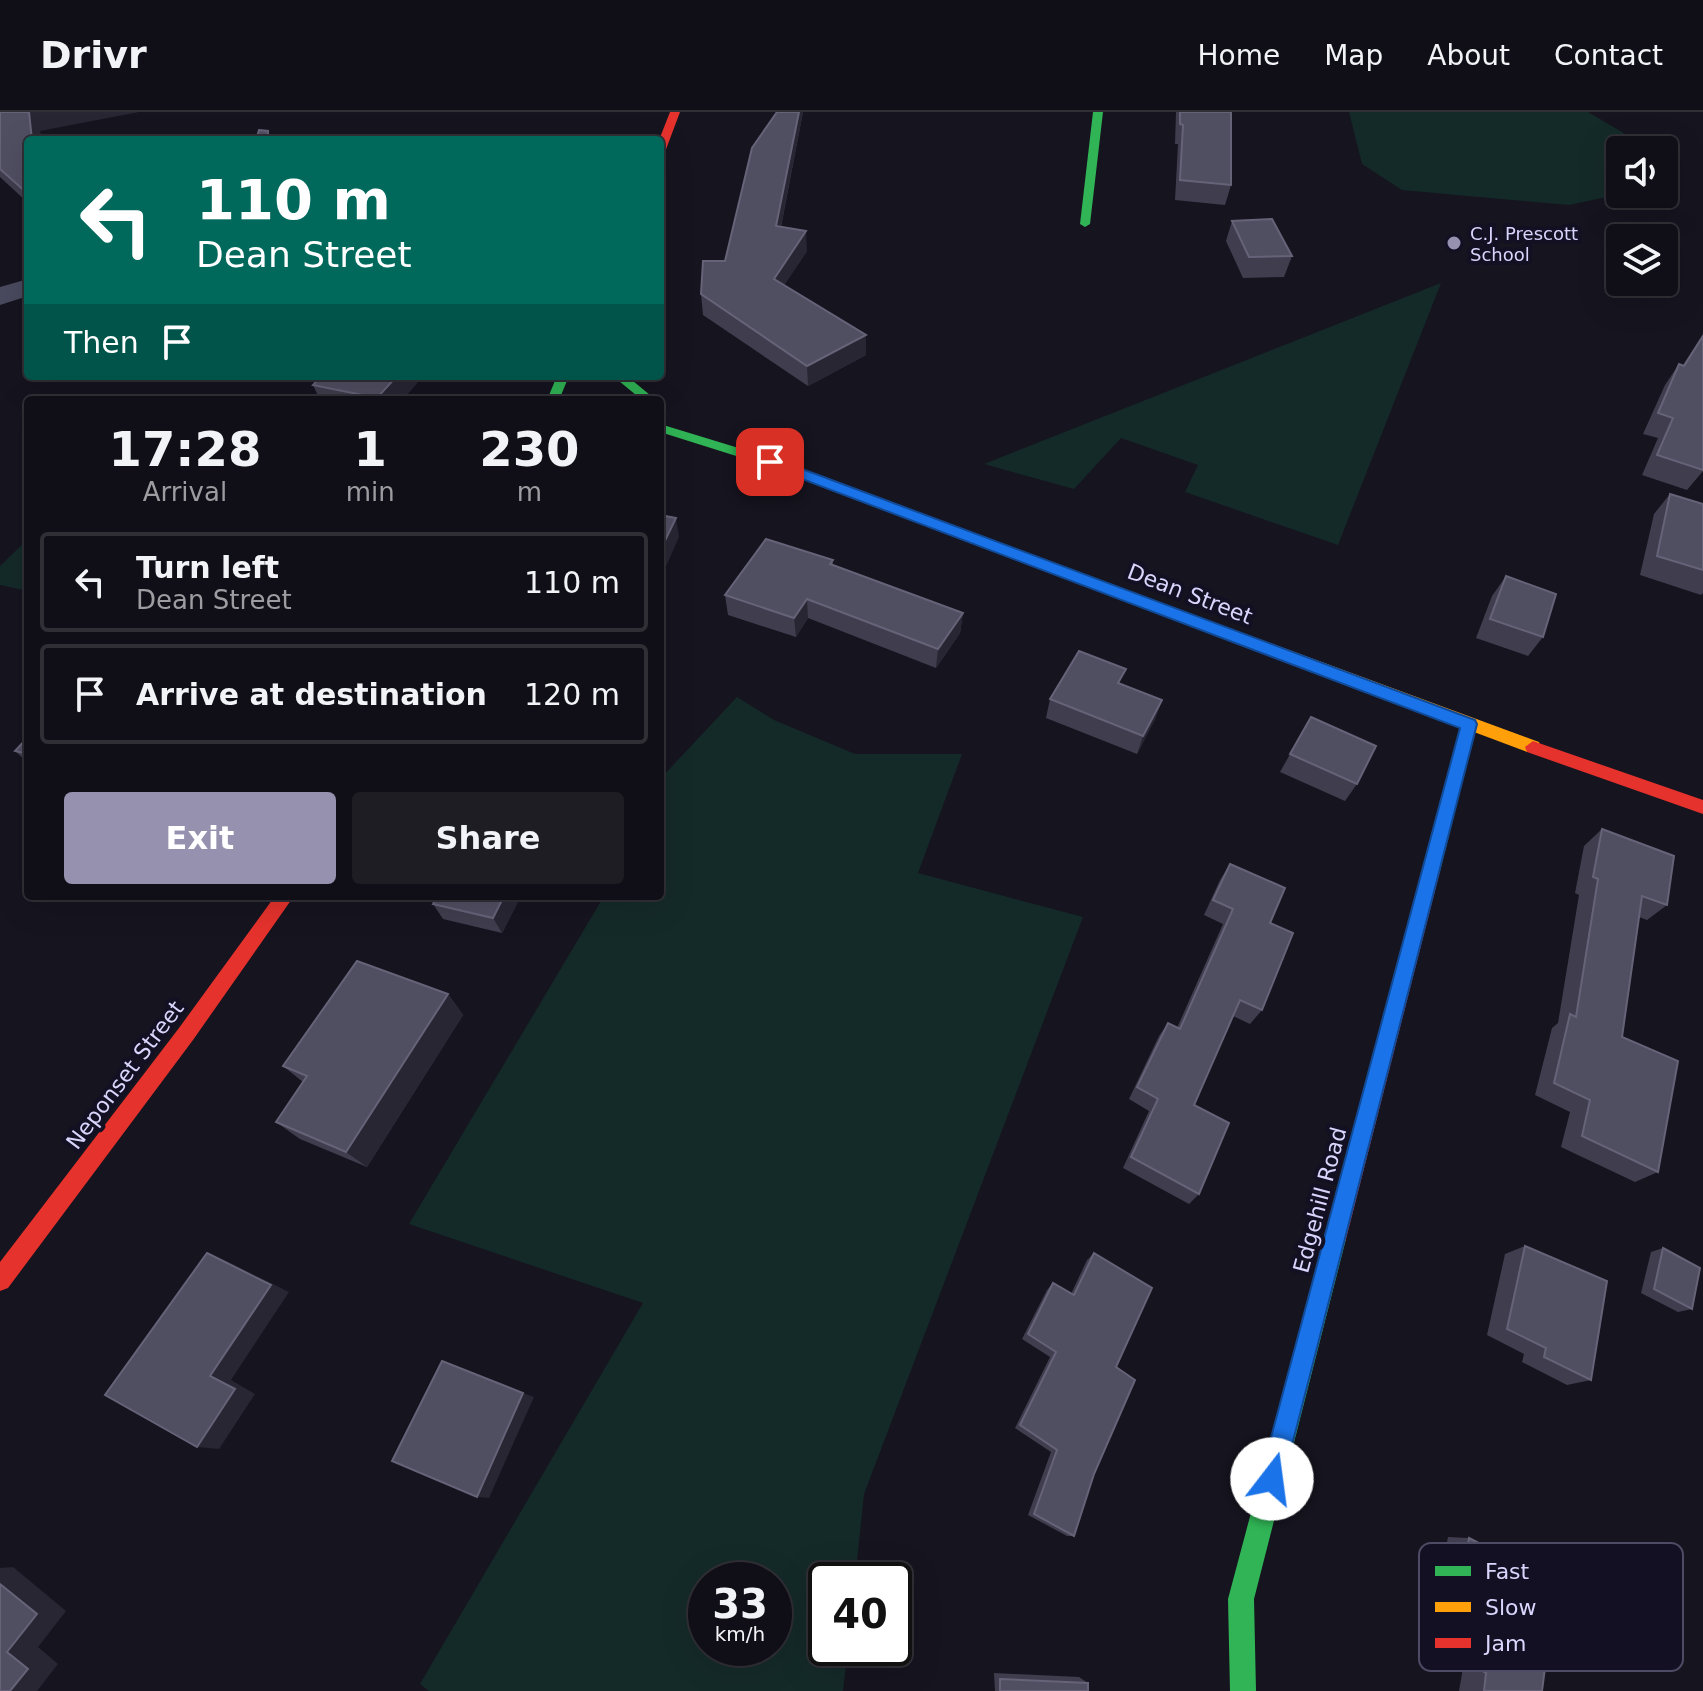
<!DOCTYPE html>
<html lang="en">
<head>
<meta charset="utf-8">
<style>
  body { margin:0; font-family:"DejaVu Sans",sans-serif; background:#1e1d24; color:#f1f3f6; height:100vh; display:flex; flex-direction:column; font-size:30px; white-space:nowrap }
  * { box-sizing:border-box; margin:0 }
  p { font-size:26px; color:#9c9ca1 }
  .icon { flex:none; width:44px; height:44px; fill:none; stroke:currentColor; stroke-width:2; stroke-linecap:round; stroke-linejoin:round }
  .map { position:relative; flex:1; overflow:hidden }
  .drawer { position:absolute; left:24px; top:284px; width:640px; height:504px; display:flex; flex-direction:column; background:#100f17; border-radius:8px; box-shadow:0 8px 32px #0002,0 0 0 2px #302f36 }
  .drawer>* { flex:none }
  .hud { position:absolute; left:24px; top:24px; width:640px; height:244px; border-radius:8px; box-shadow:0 8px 32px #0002,0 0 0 2px #302f36; background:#00695c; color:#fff; overflow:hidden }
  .fabs { position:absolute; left:1606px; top:24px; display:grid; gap:16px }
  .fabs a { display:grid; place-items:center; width:72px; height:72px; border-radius:8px; background:#100f17; box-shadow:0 8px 32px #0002,0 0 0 2px #302f36; font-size:40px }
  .speed { position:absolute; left:688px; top:1450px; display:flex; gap:16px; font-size:40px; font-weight:700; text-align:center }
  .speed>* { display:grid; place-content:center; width:104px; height:104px; border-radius:50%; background:#100f17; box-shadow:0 8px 32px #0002,0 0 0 2px #302f36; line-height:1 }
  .speed small { font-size:20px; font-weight:400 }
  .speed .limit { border:4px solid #111; border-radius:12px; background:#fff; color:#111 }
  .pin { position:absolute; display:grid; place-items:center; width:68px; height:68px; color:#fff; margin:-34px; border-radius:16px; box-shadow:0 4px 12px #0006 }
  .me { position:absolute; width:88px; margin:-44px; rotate:15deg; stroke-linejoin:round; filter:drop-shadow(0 0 6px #0008) }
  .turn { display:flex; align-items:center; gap:28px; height:168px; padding:0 40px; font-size:36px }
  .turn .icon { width:104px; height:104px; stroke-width:2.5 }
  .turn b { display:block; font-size:56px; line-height:68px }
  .then { display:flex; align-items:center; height:76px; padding:0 40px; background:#0003; gap:16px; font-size:30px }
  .eta { display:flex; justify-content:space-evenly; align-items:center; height:136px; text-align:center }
  .eta b { font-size:48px; font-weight:600; line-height:56px }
  .cta { display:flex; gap:16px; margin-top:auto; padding:16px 40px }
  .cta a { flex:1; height:92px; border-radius:8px; background:#9591af; color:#fff; font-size:32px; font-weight:600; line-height:92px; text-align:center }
  .cta a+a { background:#1e1d24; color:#f1f3f6 }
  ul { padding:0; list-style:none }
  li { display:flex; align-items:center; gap:24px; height:100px; margin:0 16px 12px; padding:0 24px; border:4px solid #302f36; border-radius:8px }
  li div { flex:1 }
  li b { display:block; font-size:30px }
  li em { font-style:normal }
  header { display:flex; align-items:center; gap:48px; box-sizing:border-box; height:112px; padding:0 40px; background:#100f17; border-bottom:2px solid #302f36 }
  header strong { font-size:38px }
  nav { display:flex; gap:44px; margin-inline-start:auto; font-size:28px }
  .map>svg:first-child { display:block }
</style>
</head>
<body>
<header>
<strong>Drivr</strong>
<nav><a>Home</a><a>Map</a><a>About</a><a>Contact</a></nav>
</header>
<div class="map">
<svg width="1703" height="1579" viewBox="0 0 1703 1579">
  <rect width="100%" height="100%" fill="#16141f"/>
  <g fill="#142a29" fill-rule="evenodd">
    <polygon points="1349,0 1588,0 1622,20 1641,38 1620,38 1621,82 1569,93 1402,78 1362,52"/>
    <polygon points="1441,171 1338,433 1185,380 1198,353 1121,326 1074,377 984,352"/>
    <polygon points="28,427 28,479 0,473 0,454"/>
    <path d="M737 585 774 608 855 642H962L918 761 1083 805 864 1382 855 1468H826V1536H848L843 1579H429L420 1572 643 1191 409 1112 604 784H660V667ZM774 1468V1536H706V1468Z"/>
  </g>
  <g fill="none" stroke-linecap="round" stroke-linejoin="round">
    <polygon fill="#4a4a5f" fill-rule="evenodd" points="28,167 28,184 0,193 0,175"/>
    <g fill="#30b455" fill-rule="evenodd">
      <polygon points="1093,0 1103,0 1090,112 1085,115 1080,112"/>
      <polygon points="557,264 569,264 559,288 547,288"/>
      <polygon points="613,264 627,264 656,288 642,288"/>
      <polygon points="660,312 775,347 1098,467 1100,471 1093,476 1088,475 765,353 660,320"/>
      <polygon points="1469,606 1477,612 1440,759 1437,764 1425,764 1422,759 1461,612"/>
      <polygon points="1335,1116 1343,1119 1346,1127 1254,1487 1256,1579 1230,1579 1228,1487 1324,1127 1327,1119"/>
    </g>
    <polygon fill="#ff9f0a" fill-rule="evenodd" points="1093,466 1539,630 1541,635 1539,640 1527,640 1088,475 1086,471"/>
    <g fill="#e5322d" fill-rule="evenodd">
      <polygon points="670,0 680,0 665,40 660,43 659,28"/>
      <polygon points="1533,629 1703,688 1703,702 1527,640 1525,635"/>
      <polygon points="1431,752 1437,754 1440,759 1346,1127 1343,1135 1335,1138 1327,1135 1324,1127 1422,759 1425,754"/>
      <polygon points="275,784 294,784 193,928 8,1176 0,1179 0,1150 179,916"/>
    </g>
  </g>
  <g fill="#403d4e">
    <polygon points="0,0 40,19 41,28 28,28 28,91 0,65"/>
    <polygon points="803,0 781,115 807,139 784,173 866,223 866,243 808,274 703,203 701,182 725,149"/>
    <polygon points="1176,0 1231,0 1231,73 1225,93 1175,88 1178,32 1175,32"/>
    <polygon points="1232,109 1292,144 1284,165 1243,166 1226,129"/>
    <polygon points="1703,222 1703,359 1687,378 1642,363 1658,326 1643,322 1665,273 1679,252 1683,253"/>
    <polygon points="321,264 423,264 402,288 320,288 313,273"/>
    <polygon points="1670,382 1703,392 1703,481 1701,483 1640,463 1654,402"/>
    <polygon points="833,448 833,453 963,501 960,521 936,556 808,506 796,525 728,503 725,483"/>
    <polygon points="1506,464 1543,525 1528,544 1476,526 1492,484"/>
    <polygon points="1121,572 1162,588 1155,607 1137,642 1046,606 1050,587"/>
    <polygon points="1311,605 1357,672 1345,689 1280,660"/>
    <polygon points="28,625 28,651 15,639"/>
    <polygon points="1602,717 1667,793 1647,808 1639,805 1622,925 1658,1060 1635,1070 1561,1035 1570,1000 1535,983 1552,916 1558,911 1579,783 1575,781 1584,734"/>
    <polygon points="1230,752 1270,811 1262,898 1250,912 1233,904 1194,993 1199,1082 1189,1092 1123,1056 1149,999 1129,987 1159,924 1168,911 1177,916 1223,812 1204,803 1220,768"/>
    <polygon points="437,784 521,784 502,821 443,807 433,792"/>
    <polygon points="448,882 463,903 367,1055 300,1027 276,1010 303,970 283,954"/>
    <polygon points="1525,1134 1591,1268 1567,1273 1522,1250 1524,1242 1487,1223 1505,1142"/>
    <polygon points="1663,1136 1692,1197 1678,1200 1641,1181 1651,1140"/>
    <polygon points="1094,1141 1116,1255 1094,1362 1074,1424 1067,1424 1028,1403 1051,1340 1015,1316 1050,1245 1022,1227 1047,1178 1053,1171 1071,1182 1087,1148"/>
    <polygon points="1448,1425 1469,1426 1542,1579 1459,1579 1463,1556 1427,1535"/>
    <polygon points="994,1561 1079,1565 1088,1571 1088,1579 995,1579"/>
  </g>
  <g fill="#282633">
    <polygon points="29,0 139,0 40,19 41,28 32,28"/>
    <polygon points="799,0 803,0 777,134 776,114"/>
    <polygon points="806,119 807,139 775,187 774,167"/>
    <polygon points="866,223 866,243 808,274 807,254"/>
    <polygon points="397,264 423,264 402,288 378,288 377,286"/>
    <polygon points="676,406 679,425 660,468 660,439"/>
    <polygon points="807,487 808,506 796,525 794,506"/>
    <polygon points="963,501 960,521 936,556 938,537"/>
    <polygon points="1162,588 1155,607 1137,642 1143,624"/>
    <polygon points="504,784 521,784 502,821 493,806"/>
    <polygon points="448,882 463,903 367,1055 346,1040"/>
    <polygon points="207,1141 226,1149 289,1180 231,1268 255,1282 219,1337 197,1335 210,1264"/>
    <polygon points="523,1281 534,1285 489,1386 477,1385"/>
    <polygon points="13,1455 66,1499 38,1535 58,1552 37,1579 10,1579 0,1472 0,1456"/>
  </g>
  <g fill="#504e61" stroke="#666379" stroke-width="2">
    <polygon points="0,0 29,0 32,28 28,28 28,82 0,57"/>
    <polygon points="777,0 799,0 776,114 806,119 774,167 866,223 807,254 701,182 703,149 725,149 752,36"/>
    <polygon points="1180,0 1231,0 1231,73 1180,68 1183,13 1180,12"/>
    <polygon points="259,18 268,19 268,28 256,28"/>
    <polygon points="1272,107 1292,144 1249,145 1232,109"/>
    <polygon points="1703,224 1703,358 1657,343 1673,306 1658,301 1679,252 1684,254"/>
    <polygon points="321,264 397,264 377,286 313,273"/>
    <polygon points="1670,382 1703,392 1703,458 1657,444"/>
    <polygon points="660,403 676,406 660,439"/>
    <polygon points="766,427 833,448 830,452 963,501 938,537 807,487 794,506 725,483"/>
    <polygon points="1506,464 1556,482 1543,525 1490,507"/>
    <polygon points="1079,539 1126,557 1118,571 1162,588 1143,624 1050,587"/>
    <polygon points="1311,605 1376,634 1357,672 1290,642"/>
    <polygon points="28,625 28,642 15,639"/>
    <polygon points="1602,717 1674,744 1667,793 1642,784 1622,925 1678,949 1658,1060 1582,1024 1590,988 1554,971 1570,902 1576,905 1598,767 1593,765"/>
    <polygon points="1230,752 1285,776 1270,811 1293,821 1262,898 1240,888 1194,993 1229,1011 1199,1082 1131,1045 1158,987 1137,975 1168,911 1180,917 1233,797 1213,788"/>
    <polygon points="437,784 504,784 493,806 433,792"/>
    <polygon points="357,849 448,882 346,1040 276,1010 307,964 283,954"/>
    <polygon points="1525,1134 1607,1169 1591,1268 1544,1245 1546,1236 1507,1217"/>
    <polygon points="1663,1136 1700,1156 1692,1197 1654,1177"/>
    <polygon points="207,1141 271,1173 210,1264 235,1277 197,1335 105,1283"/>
    <polygon points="1094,1141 1152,1176 1116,1255 1135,1268 1094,1362 1074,1424 1034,1402 1057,1338 1020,1313 1056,1240 1028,1222 1053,1171 1074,1183"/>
    <polygon points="442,1249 523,1281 477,1385 392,1349"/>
    <polygon points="1469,1426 1556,1471 1542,1579 1484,1579 1486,1561 1449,1540"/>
    <polygon points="0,1472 37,1502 7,1540 28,1557 10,1579 0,1579"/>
    <polygon points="1000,1567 1088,1571 1088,1579 1000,1579"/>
  </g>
  <polygon fill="#1a73e8" stroke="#114b97" stroke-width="2" points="770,345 1475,608 1477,612 1281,1376 1272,1379 1264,1376 1260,1367 1460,616 765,353 763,350"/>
  <circle fill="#9591af" stroke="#131023" stroke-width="3" cx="1454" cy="131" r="8"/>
  <g text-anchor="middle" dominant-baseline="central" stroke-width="8" stroke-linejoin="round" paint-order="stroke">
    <g font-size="18" fill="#d9d5fc" stroke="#131023" text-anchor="start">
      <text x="1470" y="121">C.J. Prescott<tspan x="1470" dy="21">School</tspan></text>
    </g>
    <g font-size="22" fill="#d9d5fc" stroke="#131023">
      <text transform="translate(1190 482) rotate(21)">Dean Street</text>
      <text transform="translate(125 963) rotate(-53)">Neponset Street</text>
      <text transform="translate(1320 1088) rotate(-75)">Edgehill Road</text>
    </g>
  </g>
  <rect x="1419" y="1431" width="264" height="128" rx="12" fill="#131023" stroke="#4e4b64" stroke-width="2"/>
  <rect x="1435" y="1454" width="36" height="10" fill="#30b455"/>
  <rect x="1435" y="1490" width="36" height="10" fill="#ff9f0a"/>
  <rect x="1435" y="1526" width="36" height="10" fill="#e5322d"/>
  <g font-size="22" fill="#d9d5fc">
    <text x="1485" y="1467">Fast</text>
    <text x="1485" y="1503">Slow</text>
    <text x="1485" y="1539">Jam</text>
  </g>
</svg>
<div class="fabs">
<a><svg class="icon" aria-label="sound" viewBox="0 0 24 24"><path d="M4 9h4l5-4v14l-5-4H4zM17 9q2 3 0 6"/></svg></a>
<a><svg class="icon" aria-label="layers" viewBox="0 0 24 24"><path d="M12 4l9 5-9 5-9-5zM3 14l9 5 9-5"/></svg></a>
</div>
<div class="speed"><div>33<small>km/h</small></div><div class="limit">40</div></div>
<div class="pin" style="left:770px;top:350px;background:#d93025"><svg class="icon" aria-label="arrive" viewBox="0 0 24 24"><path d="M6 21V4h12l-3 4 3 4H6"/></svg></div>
<svg class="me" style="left:1272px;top:1367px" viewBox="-20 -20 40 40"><circle r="19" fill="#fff"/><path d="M0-13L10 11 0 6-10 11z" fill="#1a73e8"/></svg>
<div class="hud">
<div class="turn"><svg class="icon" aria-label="left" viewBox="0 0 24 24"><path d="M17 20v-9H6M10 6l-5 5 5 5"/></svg><div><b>110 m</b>Dean Street</div></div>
<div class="then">Then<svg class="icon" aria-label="arrive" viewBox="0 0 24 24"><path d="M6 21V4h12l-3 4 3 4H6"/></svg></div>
</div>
<section class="drawer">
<div class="eta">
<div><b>17:28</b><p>Arrival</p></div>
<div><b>1</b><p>min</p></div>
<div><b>230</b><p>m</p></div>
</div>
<ul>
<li><svg class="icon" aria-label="left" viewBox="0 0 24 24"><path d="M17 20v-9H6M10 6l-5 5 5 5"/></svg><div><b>Turn left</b><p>Dean Street</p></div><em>110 m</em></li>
<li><svg class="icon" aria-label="arrive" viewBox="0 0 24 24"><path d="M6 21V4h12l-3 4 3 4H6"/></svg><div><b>Arrive at destination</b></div><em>120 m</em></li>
</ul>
<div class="cta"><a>Exit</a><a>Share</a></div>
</section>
</div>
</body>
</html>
